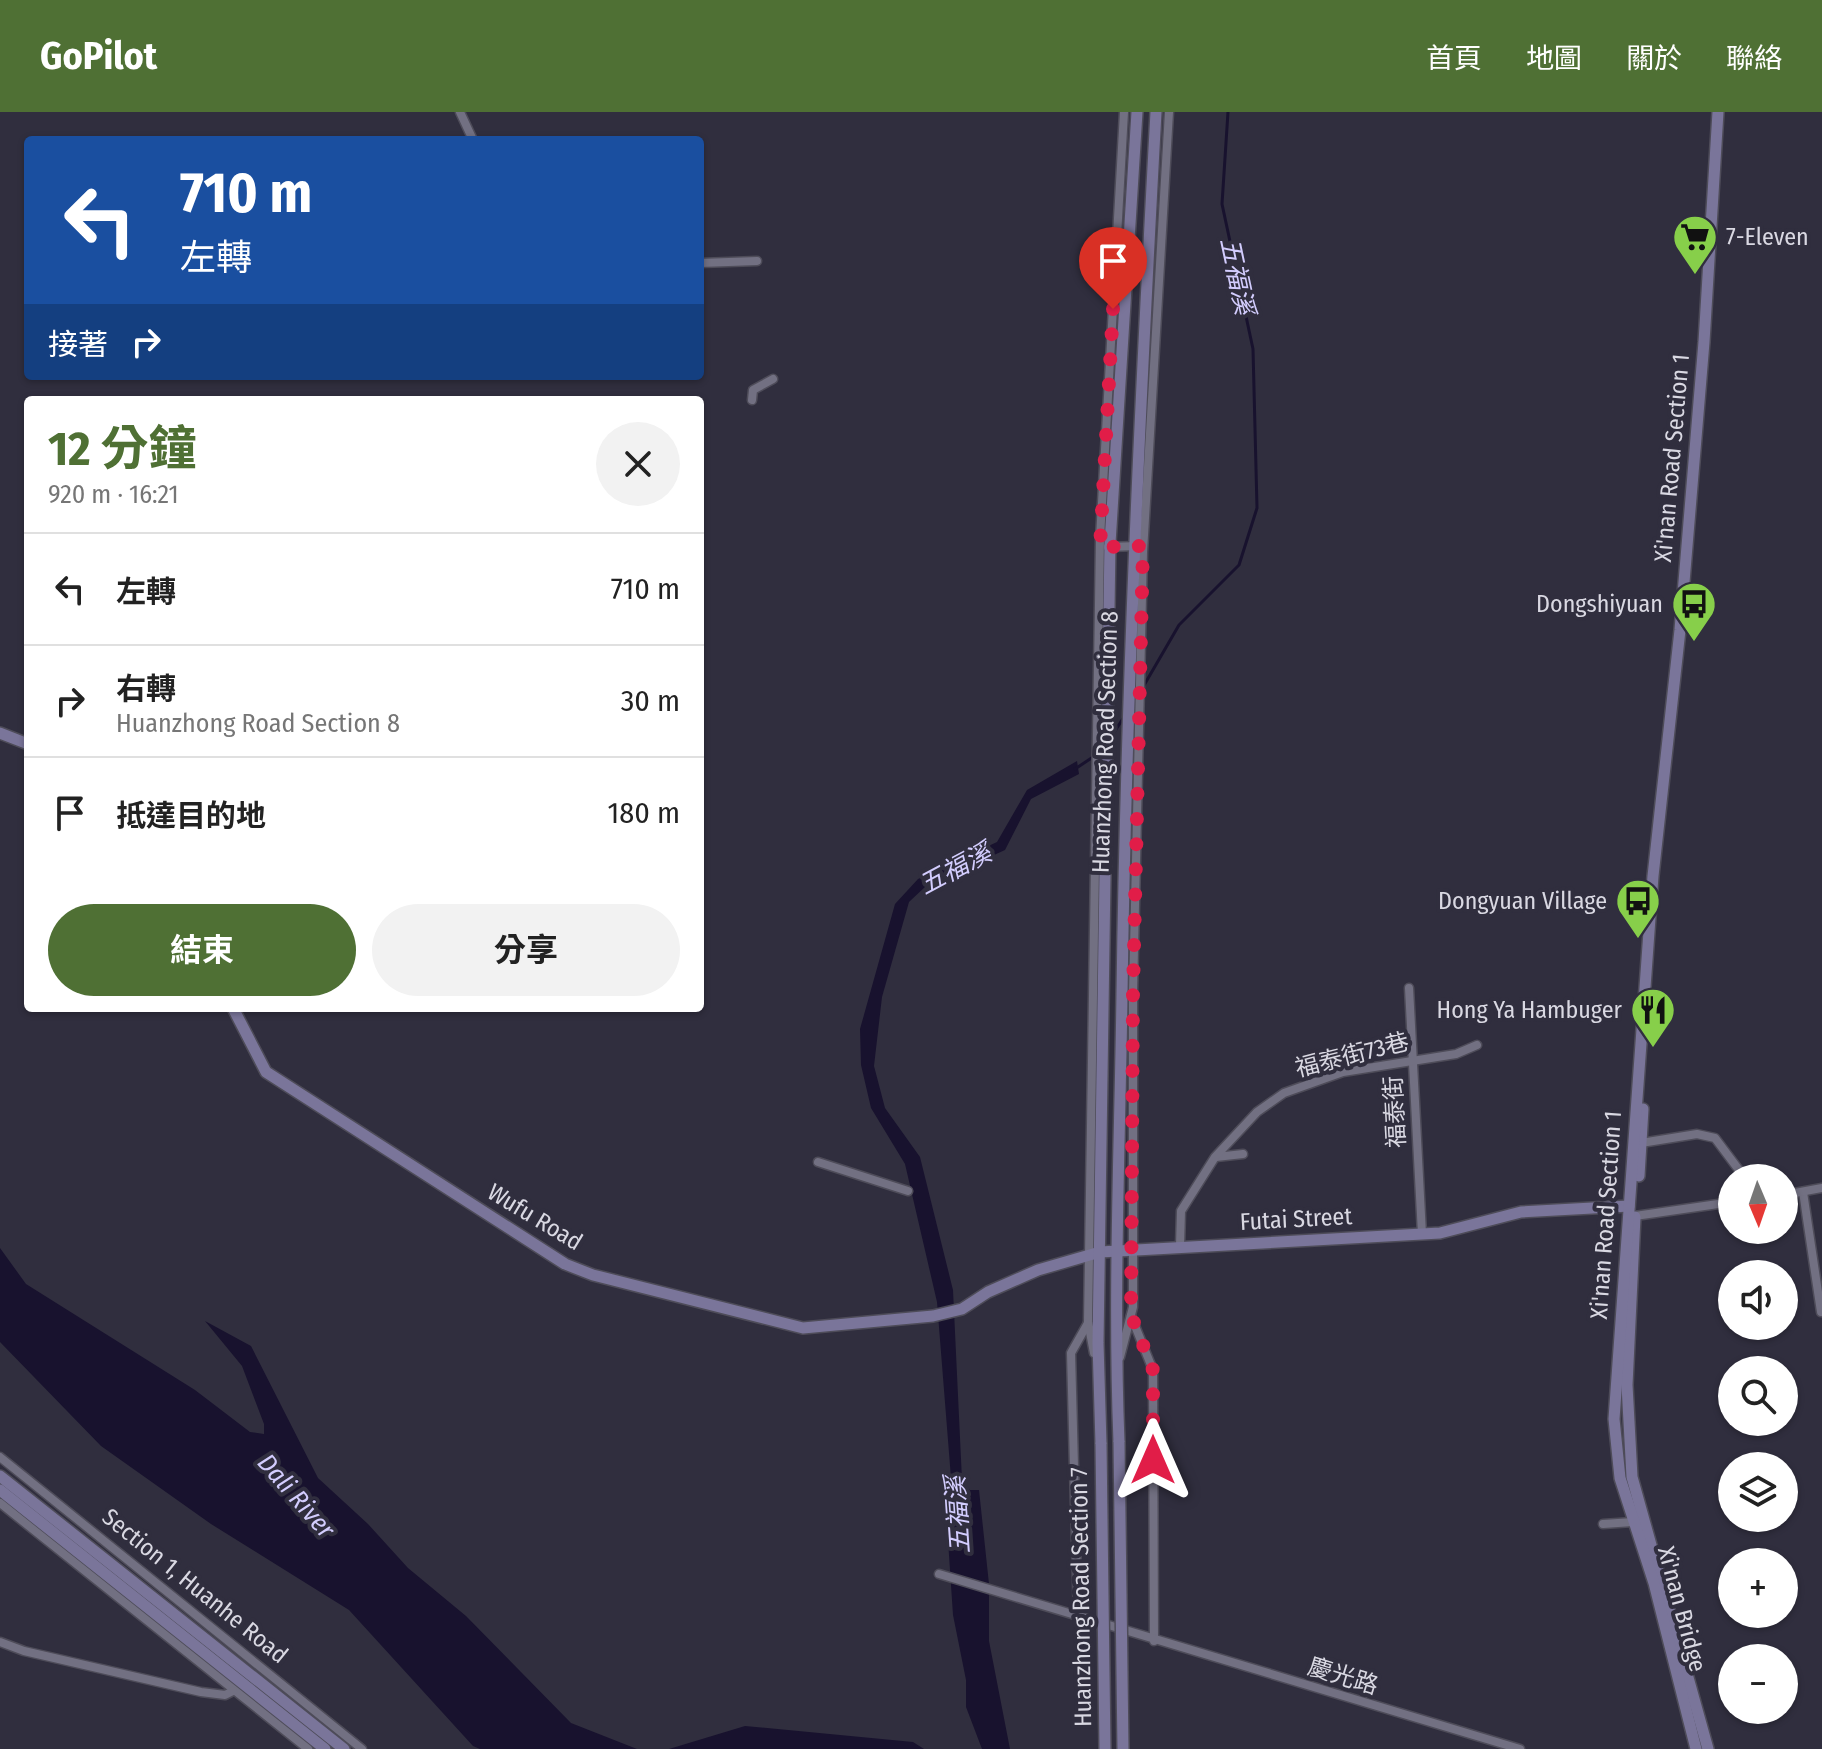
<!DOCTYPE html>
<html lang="zh-TW">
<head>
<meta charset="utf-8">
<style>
  body { margin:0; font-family:"Fira Sans Condensed","Noto Sans TC",sans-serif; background:#f2f2f2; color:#222; height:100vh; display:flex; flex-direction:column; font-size:30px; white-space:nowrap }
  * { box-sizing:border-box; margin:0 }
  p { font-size:26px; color:#767676 }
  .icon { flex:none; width:44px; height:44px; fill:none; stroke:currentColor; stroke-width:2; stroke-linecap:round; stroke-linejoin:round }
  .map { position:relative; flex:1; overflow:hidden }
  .details { position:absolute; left:24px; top:284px; width:680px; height:616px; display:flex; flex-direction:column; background:#fff; border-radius:8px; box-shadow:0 2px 6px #0004 }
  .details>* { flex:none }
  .hud { position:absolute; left:24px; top:24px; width:680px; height:244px; border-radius:8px; box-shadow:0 2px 6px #0004; background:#1a4fa0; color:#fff; overflow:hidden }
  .needle { width:52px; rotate:178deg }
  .fabs { position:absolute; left:1718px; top:1052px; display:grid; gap:16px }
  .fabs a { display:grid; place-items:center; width:80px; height:80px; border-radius:50%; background:#fff; box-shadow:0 2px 6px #0004; font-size:40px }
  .pin { position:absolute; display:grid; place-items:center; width:68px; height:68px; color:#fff; margin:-82px -34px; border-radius:50% 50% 50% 0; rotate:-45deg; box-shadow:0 0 8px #0007 }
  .pin .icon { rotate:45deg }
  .me { position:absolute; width:88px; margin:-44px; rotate:0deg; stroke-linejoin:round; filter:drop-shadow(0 0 6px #0008) }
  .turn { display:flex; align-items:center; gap:28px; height:168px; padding:0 24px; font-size:36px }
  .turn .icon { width:104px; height:104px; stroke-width:2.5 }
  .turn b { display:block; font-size:56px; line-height:68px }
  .then { display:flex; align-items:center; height:76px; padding:0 24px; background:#0003; gap:16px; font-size:30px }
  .round { display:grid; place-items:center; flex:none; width:84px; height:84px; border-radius:42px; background:#f2f2f2 }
  .overview { display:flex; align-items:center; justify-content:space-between; height:136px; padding:0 24px }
  h1 { font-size:48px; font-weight:700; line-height:60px; color:#4f7034 }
  .button { display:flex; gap:16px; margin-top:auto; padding:16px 24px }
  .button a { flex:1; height:92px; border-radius:48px; background:#4f7034; color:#fff; font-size:32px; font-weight:700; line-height:92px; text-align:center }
  .button a+a { background:#f2f2f2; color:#222 }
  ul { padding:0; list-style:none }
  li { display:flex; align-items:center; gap:24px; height:112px; padding:0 24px; border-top:2px solid #e0e0e0 }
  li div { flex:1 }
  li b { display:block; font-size:30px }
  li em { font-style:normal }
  header { display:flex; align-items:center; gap:48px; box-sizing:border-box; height:112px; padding:0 40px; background:#4f7034; color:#fff }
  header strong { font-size:38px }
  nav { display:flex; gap:44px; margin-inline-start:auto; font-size:28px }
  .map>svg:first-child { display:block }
</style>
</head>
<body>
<header>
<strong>GoPilot</strong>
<nav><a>首頁</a><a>地圖</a><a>關於</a><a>聯絡</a></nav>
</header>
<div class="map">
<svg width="1822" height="1637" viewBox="0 0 1822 1637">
  <rect width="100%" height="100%" fill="#302e3e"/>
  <g fill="#18122e">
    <polygon points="1077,649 1079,662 1031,687 1005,738 926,774 909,790 882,885 874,954 885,996 920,1045 953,1178 962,1368 970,1378 979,1378 989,1472 989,1529 1010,1637 982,1637 966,1595 966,1568 953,1503 944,1368 951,1366 937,1190 905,1052 871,996 861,953 860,917 895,792 918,767 997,730 1027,678"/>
    <polygon points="0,1136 26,1172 195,1278 250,1320 264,1322 264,1312 242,1254 205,1209 251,1234 318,1366 368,1412 408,1456 466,1504 571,1611 637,1637 480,1637 473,1634 349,1498 211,1412 101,1334 0,1230"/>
    <polygon points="745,1614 913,1630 924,1637 669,1637"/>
  </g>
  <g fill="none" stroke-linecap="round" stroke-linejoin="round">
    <g stroke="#18122e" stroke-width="3">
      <polyline points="1143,575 1179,513 1239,453 1257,396 1253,237 1222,92 1228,0"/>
      <polyline points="1113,622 1124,605"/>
      <polyline points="1075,657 1096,643"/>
    </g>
    <g stroke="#4e4c59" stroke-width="11">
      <g id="street">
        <polyline points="460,0 473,28"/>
        <polyline points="700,151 757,149"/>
        <polyline points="752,288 753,278 773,267"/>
        <polyline points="1108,435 1138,434"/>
        <polyline points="1409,876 1422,1122"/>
        <polyline points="1641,1031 1697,1022 1715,1026 1745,1066"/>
        <polyline points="1216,1045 1243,1042"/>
        <polyline points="818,1050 908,1079"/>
        <polyline points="1803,1080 1821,1200"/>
        <polyline points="1784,1083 1822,1076"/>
        <polyline points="1635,1104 1732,1090"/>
        <polyline points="1180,1134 1181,1099 1215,1045 1257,1000 1284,981 1343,960 1456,942 1477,933"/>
        <polyline points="1131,1204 1153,1258 1154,1529"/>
        <polyline points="1094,1241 1088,1210 1100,426 1124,0"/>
        <polyline points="1120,1245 1133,1195 1133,881 1143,440 1169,0"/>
        <polyline points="0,1345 362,1637"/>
        <polyline points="0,1391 308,1637"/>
        <polyline points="1603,1412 1633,1410"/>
        <polyline points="939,1462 1520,1637"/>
        <polyline points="1078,1506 1071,1241 1088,1211"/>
        <polyline points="0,1530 24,1539 201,1580 225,1583 233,1579"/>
      </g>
    </g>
    <g stroke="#4e4c59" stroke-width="14">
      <g id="secondary">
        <polyline points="0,621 28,632"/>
        <polyline points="233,896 266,960 565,1152 593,1163 803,1216 933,1204 962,1197 988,1180 1038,1158 1100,1140 1440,1121 1521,1100 1629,1094"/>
        <polyline points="1639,1064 1643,997"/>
        <polyline points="1635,1105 1627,1273 1632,1365 1708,1637"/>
        <path d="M1119 1330C1113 1181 1120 1031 1122 882 1126 588 1140 294 1156 0"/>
        <polyline points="1101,1332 1098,1231 1110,431 1137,0"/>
        <polyline points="0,1364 344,1637"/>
        <polyline points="0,1378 325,1637"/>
        <polyline points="1696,1637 1654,1471 1620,1366 1614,1307 1653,764 1680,518 1704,230 1718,0"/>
      </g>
    </g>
    <use href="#street" stroke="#727082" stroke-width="8"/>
    <use href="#secondary" stroke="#7a759a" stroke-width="11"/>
    <g stroke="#4e4c59" stroke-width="14" stroke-linecap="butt">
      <g id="secondary-bridge">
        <polyline points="1119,1330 1123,1637"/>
        <polyline points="1101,1332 1105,1637"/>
      </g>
    </g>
    <use href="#secondary-bridge" stroke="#7a759a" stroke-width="11"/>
  </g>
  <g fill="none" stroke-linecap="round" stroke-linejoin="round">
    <polyline stroke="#e11d48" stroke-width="14" stroke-dasharray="0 25.2" points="1113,197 1100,435 1143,434 1133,881 1131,1203 1153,1258 1153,1348"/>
  </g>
  <defs>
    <g id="supermarket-pin" transform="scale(2.3)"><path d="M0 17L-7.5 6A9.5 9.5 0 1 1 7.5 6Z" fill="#87cf4a" stroke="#302e3e"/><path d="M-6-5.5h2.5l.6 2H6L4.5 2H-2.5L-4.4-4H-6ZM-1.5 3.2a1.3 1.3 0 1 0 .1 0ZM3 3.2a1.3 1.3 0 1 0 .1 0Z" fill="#111"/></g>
    <g id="bus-pin" transform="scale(2.3)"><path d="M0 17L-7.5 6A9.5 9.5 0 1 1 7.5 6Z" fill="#87cf4a" stroke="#302e3e"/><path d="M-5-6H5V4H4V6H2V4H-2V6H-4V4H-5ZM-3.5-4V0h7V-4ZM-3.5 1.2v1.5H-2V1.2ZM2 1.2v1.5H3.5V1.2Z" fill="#111"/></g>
    <g id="restaurant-pin" transform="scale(2.3)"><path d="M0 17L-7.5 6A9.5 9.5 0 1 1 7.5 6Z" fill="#87cf4a" stroke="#302e3e"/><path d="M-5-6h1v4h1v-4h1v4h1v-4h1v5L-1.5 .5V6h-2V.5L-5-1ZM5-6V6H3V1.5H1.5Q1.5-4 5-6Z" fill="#111"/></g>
  </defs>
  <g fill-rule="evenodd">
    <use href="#supermarket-pin" x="1695" y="125"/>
    <use href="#bus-pin" x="1694" y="492"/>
    <use href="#bus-pin" x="1638" y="789"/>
    <use href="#restaurant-pin" x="1653" y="898"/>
  </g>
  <g text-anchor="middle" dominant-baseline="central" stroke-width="8" stroke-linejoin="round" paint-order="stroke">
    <g font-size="24" fill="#d9d8e2" stroke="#302e3e" text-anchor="end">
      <text x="1726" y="125" text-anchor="start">7-Eleven</text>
      <text x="1663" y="492">Dongshiyuan</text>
      <text x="1607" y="789">Dongyuan Village</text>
      <text x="1622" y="898">Hong Ya Hambuger</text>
    </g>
    <g font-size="24" fill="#d9d8e2" stroke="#302e3e">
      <text transform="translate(1672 346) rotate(-85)">Xi'nan Road Section 1</text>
      <text transform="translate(1105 630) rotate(-88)">Huanzhong Road Section 8</text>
      <text transform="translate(1352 943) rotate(-14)">福泰街73巷</text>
      <text transform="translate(1395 1000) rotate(-93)">福泰街</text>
      <text transform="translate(1606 1103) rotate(-86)">Xi'nan Road Section 1</text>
      <text transform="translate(535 1105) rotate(31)">Wufu Road</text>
      <text transform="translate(1296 1107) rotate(-3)">Futai Street</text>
      <text transform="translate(195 1474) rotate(39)">Section 1, Huanhe Road</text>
      <text transform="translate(1081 1485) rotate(-91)">Huanzhong Road Section 7</text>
      <text transform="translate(1682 1497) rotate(75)">Xi'nan Bridge</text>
      <text transform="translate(1343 1564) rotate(17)">慶光路</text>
    </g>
    <g font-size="26" font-style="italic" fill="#d3cdfe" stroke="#302e3e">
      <text transform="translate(1237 164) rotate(78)">五福溪</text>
      <text transform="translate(955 757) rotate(-28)">五福溪</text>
      <text transform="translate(296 1384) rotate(49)">Dali River</text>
      <text transform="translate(958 1403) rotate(-94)">五福溪</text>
    </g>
  </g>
</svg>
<div class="fabs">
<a><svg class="needle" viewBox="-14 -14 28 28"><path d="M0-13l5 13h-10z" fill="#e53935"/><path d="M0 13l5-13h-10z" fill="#767676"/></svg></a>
<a><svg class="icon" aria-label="sound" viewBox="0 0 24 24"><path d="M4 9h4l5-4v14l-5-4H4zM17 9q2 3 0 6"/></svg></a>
<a><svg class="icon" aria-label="search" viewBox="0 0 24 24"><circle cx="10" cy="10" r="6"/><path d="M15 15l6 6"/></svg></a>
<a><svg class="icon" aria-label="layers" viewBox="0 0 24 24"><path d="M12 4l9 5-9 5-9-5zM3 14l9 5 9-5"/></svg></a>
<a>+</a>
<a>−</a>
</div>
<div class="pin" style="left:1113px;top:197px;background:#d93025"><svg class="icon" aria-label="arrive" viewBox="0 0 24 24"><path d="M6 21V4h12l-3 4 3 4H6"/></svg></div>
<svg class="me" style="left:1153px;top:1348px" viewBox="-20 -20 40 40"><path d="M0-17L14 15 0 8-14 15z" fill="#e11d48" stroke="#fff" stroke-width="4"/></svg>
<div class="hud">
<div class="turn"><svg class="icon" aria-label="left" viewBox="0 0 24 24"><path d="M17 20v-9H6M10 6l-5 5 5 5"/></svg><div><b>710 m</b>左轉</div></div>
<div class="then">接著<svg class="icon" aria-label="right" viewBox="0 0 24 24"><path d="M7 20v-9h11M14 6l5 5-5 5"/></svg></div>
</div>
<section class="details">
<div class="overview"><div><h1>12 分鐘</h1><p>920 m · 16:21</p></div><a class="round"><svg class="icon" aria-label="close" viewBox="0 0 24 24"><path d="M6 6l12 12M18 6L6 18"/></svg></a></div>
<ul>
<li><svg class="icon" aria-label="left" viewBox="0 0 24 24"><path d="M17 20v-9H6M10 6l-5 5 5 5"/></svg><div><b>左轉</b></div><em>710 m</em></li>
<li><svg class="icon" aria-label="right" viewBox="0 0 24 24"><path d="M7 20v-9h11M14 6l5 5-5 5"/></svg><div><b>右轉</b><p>Huanzhong Road Section 8</p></div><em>30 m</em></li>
<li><svg class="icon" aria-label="arrive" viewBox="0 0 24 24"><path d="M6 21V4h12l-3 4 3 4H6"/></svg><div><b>抵達目的地</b></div><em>180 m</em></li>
</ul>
<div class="button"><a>結束</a><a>分享</a></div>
</section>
</div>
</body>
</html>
